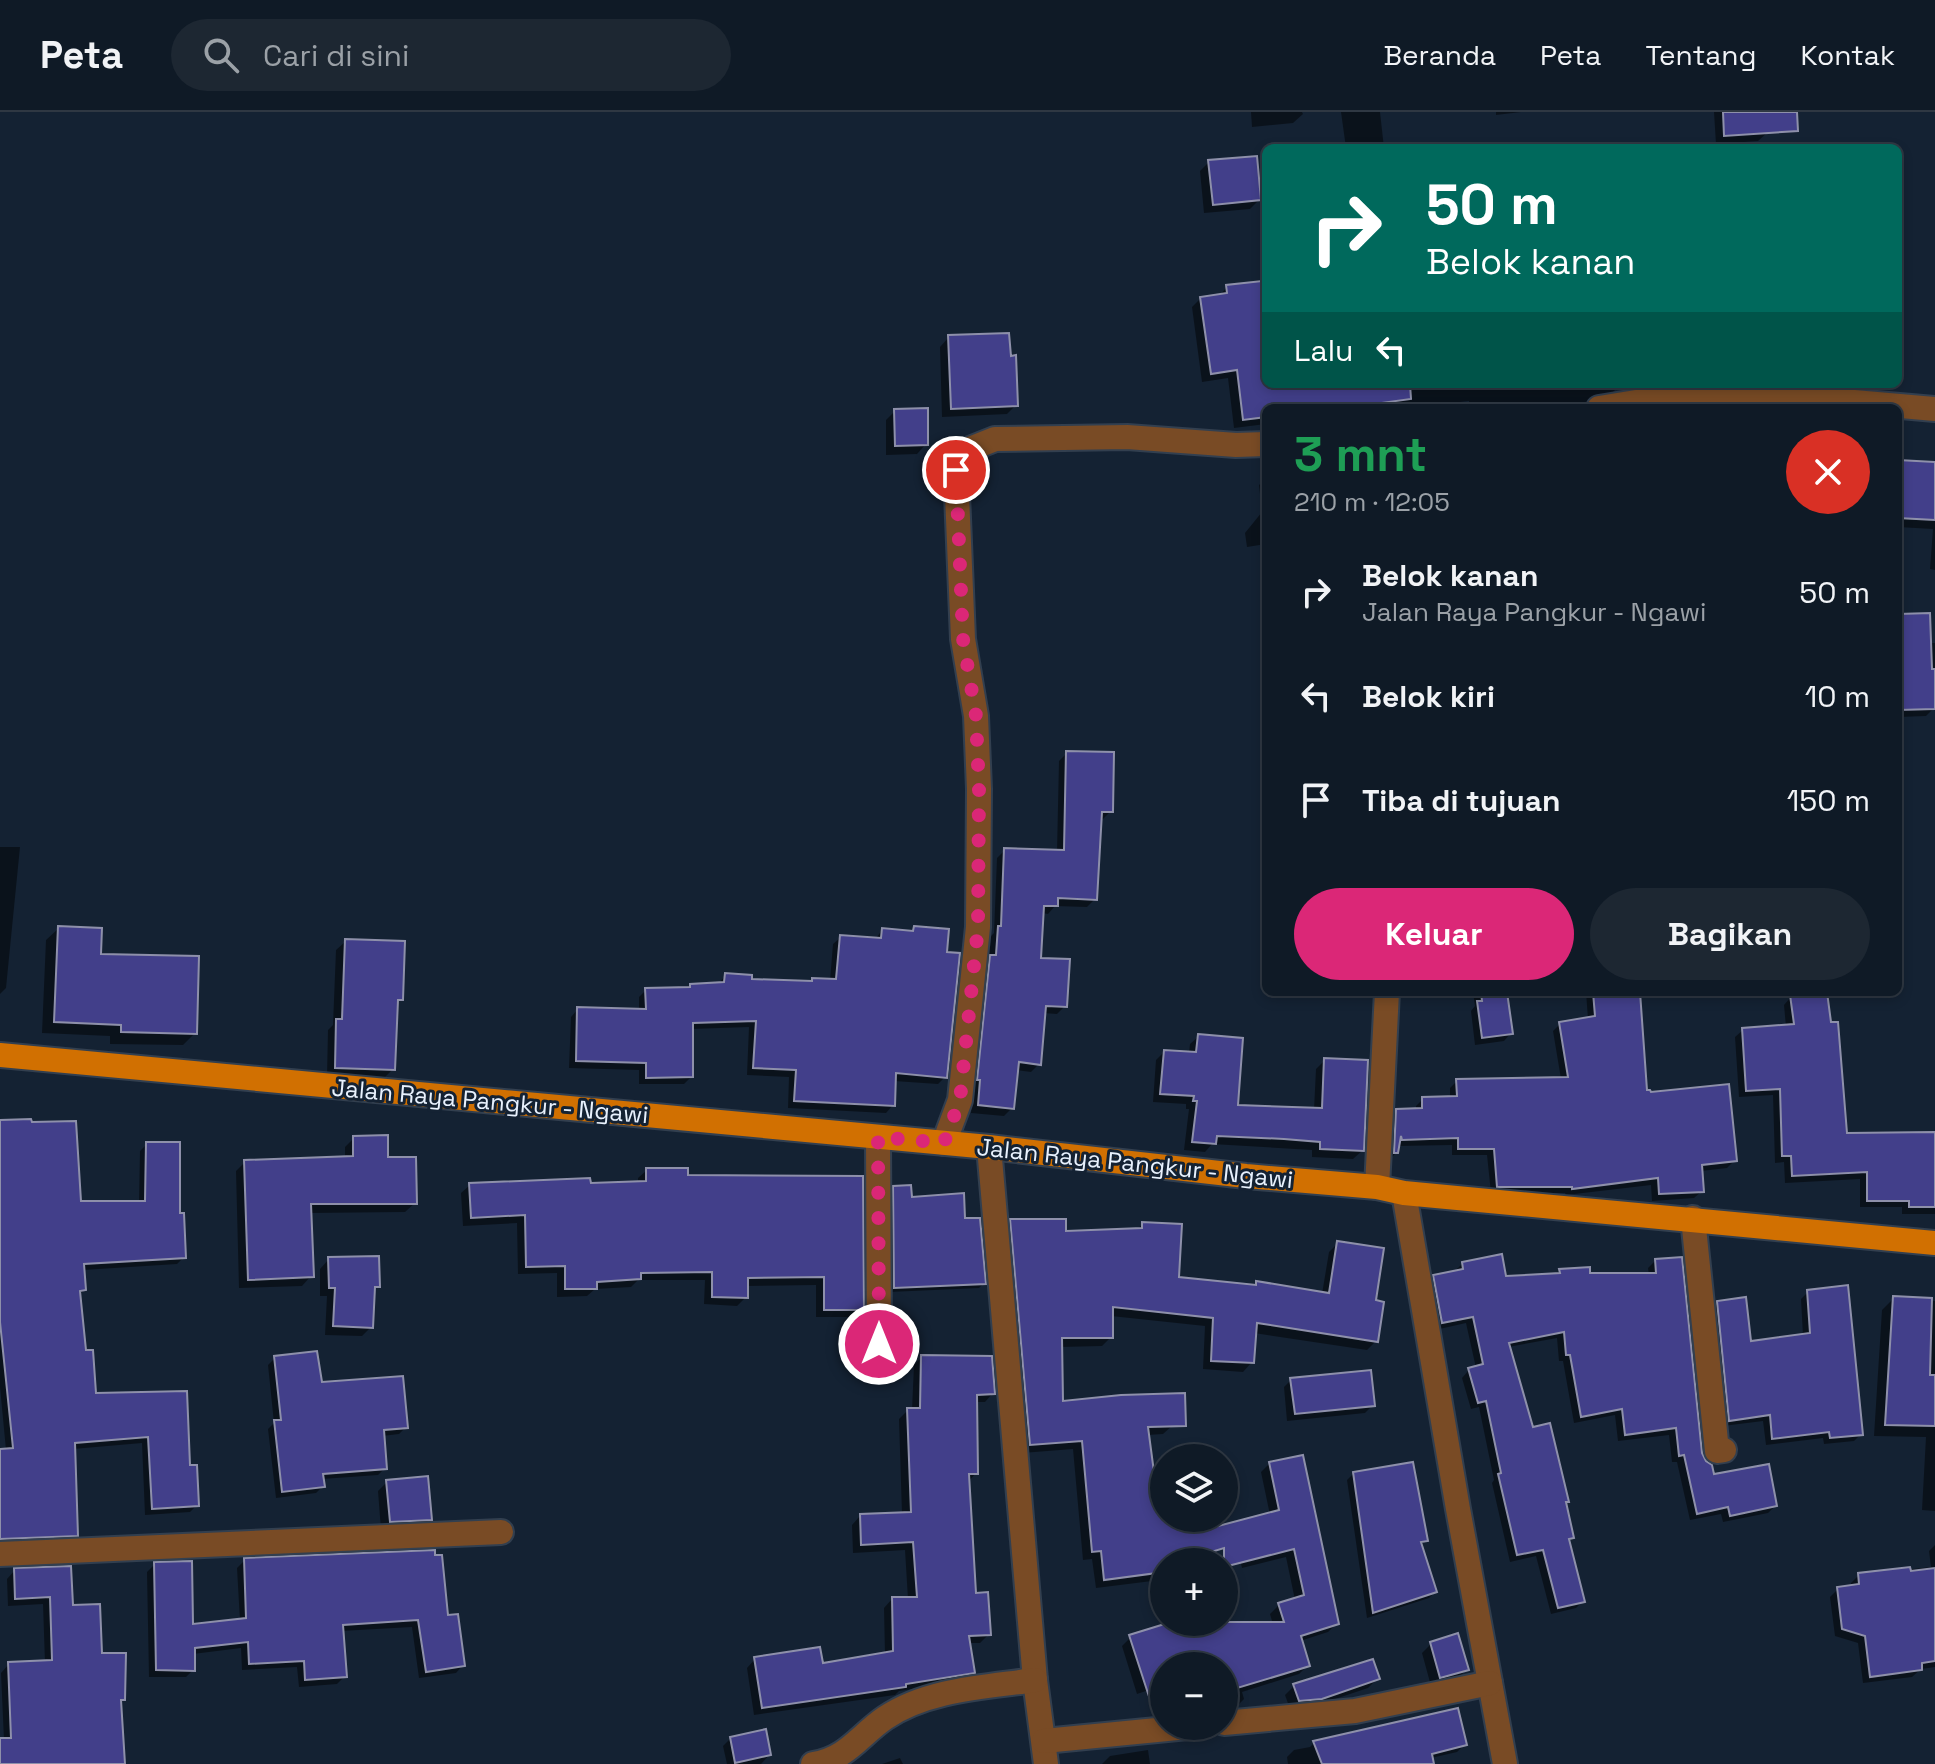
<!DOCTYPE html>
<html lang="id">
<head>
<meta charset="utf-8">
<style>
  body { margin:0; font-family:"Space Grotesk",sans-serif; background:#1d2732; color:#f1f3f6; height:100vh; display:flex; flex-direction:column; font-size:30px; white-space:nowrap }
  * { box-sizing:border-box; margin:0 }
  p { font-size:26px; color:#9ba1a7 }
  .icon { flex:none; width:44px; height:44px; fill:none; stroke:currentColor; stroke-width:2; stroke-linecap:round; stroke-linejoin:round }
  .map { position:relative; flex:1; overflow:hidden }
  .panel { position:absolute; left:1262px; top:292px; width:640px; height:592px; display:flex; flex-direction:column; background:#0f1a26; border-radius:12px; box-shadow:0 4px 12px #0003,0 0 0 2px #2f3843 }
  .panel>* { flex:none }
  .banner { position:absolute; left:1262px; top:32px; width:640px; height:244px; border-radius:12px; box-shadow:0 4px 12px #0003,0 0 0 2px #2f3843; background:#00695c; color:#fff; overflow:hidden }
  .buttons { position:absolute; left:1150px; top:1332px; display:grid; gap:16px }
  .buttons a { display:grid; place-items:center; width:88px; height:88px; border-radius:50%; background:#0f1a26; box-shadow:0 4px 12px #0003,0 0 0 2px #2f3843; font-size:40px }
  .pin { position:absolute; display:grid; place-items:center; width:68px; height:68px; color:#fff; margin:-34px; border:4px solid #fff; border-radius:50%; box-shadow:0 2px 8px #0007 }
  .me { position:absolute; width:88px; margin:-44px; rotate:0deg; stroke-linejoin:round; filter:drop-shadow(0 0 6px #0008) }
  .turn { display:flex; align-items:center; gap:28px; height:168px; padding:0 32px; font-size:36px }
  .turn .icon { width:104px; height:104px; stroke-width:2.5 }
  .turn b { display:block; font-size:56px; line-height:68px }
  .then { display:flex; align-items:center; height:76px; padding:0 32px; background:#0003; gap:16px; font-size:30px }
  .round { display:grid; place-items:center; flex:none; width:84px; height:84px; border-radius:42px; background:#1d2732 }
  .summary { display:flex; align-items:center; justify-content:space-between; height:136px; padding:0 32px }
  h1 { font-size:48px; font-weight:600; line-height:60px; color:#1e9e55 }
  .cta { display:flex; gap:16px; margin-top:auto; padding:16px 32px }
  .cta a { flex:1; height:92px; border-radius:48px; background:#db2777; color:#fff; font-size:32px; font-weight:600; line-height:92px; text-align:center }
  .cta a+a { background:#1d2732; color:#f1f3f6 }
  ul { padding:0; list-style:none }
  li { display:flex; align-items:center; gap:24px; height:104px; padding:0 32px }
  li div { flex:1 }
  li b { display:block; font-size:30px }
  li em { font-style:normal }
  header { display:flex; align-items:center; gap:48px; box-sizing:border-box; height:112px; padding:0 40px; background:#0f1a26; border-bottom:2px solid #2f3843 }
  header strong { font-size:38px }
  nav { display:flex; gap:44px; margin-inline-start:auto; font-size:28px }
  .search { width:560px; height:72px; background:#1d2732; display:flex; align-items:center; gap:20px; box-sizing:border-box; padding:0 28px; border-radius:44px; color:#9ba1a7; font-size:30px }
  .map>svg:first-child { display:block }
</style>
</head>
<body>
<header>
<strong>Peta</strong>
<div class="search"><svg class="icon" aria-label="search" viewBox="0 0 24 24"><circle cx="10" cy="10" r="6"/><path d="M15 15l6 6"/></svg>Cari di sini</div>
<nav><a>Beranda</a><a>Peta</a><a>Tentang</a><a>Kontak</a></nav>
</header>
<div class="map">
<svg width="1935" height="1652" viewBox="0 0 1935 1652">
  <rect width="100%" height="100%" fill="#142233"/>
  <g fill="#0007">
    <polygon points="1251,0 1302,0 1303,2 1293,11 1252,15"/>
    <polygon points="1341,0 1380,0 1384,36 1346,36"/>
    <polygon points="1496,0 1521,0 1496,3"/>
    <polygon points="1714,0 1766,0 1768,20 1758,29 1716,32"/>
    <polygon points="1209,50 1259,88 1250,97 1204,101 1200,59"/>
    <polygon points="1227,175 1266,204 1266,272 1615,272 1616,277 1607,286 1585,290 1577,296 1469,296 1469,289 1407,296 1266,296 1266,312 1234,316 1228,266 1202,270 1192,195 1201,186 1219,184"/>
    <polygon points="949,225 1016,293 1007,302 942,305 940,235"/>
    <polygon points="1745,272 1842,272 1834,281"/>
    <polygon points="895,299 926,332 917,342 886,343 886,308"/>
    <polygon points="1898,350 1935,352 1935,458 1930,457 1933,417 1898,415"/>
    <polygon points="1266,367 1266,432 1247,435 1245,421 1262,400 1259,373"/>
    <polygon points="1898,504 1929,531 1935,531 1935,591 1934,596 1926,604 1898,605"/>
    <polygon points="1067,641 1111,699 1103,707 1099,707 1095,787 1087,795 1055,794 1048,802 1042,801 1039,847 1065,894 1057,902 1043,901 1039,952 1031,960 1016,958 1012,996 1004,1004 971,1001 983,853 989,847 991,824 994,821 997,746 1005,738 1057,740 1059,649"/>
    <polygon points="0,735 20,735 6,876 0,882"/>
    <polygon points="59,816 99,844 195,921 183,933 110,932 110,924 42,921 46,828"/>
    <polygon points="914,816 945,965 938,972 894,969 893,993 886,1001 788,996 789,965 747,963 749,915 691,917 691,965 684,972 639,972 639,958 569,956 571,905 578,897 639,899 639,885 646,878 687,877 691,874 718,872 726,863 749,869 830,869 833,832 841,825 875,828 882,818 911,820"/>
    <polygon points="346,829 401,887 396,892 393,957 384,966 327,964 328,918 333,913 336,838"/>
    <polygon points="1473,880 1505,880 1511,921 1504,929 1475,933 1471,899 1475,894"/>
    <polygon points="1586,880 1638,880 1645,980 1735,1048 1727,1056 1701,1059 1702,1079 1694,1086 1652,1089 1651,1073 1566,1083 1565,1081 1491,1081 1487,1043 1452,1043 1452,1033 1398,1034 1397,1040 1389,1048 1389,1006 1397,999 1416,998 1416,994 1423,987 1450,986 1450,976 1457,969 1561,967 1553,919 1560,912 1588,907"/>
    <polygon points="1791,885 1845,1023 1935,1022 1935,1102 1902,1102 1902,1095 1860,1095 1860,1067 1785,1071 1784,1050 1775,1051 1773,983 1739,985 1735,925 1743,918 1786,915 1784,893"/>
    <polygon points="1199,924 1236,995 1314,998 1316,957 1325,948 1362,1039 1353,1047 1312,1045 1312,1038 1212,1032 1205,1040 1184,1038 1189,997 1186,997 1186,992 1153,990 1156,948 1164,940 1189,941 1190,932"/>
    <polygon points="354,1026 386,1047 415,1091 405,1100 309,1101 311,1164 302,1174 239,1176 236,1059 245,1050 345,1046 345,1035"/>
    <polygon points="147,1032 178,1103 184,1145 177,1152 83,1158 84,1178 79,1183 85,1240 94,1283 188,1355 197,1393 190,1400 145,1403 142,1331 73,1337 76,1423 69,1430 0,1433 0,1339 6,1338 0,1275 0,1092 139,1091 140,1039"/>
    <polygon points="647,1058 686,1065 861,1066 862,1197 853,1205 816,1205 816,1173 746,1174 746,1185 737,1194 704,1192 705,1168 638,1168 631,1175 595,1177 587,1184 557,1185 557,1161 518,1162 517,1111 463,1114 461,1081 470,1073 638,1072 638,1066"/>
    <polygon points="894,1076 910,1087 984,1171 979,1176 889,1180 889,1081"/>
    <polygon points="1011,1109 1064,1121 1136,1118 1143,1112 1177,1167 1253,1175 1257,1171 1322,1182 1329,1140 1338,1131 1374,1190 1376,1229 1367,1238 1254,1221 1252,1250 1243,1260 1203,1257 1205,1214 1111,1204 1111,1225 1102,1234 1060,1235 1061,1292 1172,1314 1163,1322 1147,1323 1156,1386 1164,1384 1164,1406 1192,1406 1201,1450 1164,1450 1164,1507 1152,1469 1096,1476 1092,1447 1083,1448 1073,1337 1022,1341 1002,1118"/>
    <polygon points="329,1147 378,1174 373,1179 371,1215 362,1224 325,1223 327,1184 320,1184 320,1157"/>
    <polygon points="1655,1149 1700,1342 1712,1364 1775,1394 1768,1401 1723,1410 1721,1402 1690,1408 1677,1350 1672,1350 1669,1323 1618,1329 1615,1303 1574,1311 1563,1249 1559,1249 1557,1226 1508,1235 1531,1317 1564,1391 1572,1425 1568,1429 1583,1489 1576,1496 1551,1502 1536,1444 1510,1450 1492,1371 1494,1368 1479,1295 1471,1297 1462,1266 1469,1258 1476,1256 1466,1211 1435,1218 1427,1172 1434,1164 1454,1160 1462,1152 1505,1166 1556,1163 1560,1159 1588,1163 1649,1163 1648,1156"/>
    <polygon points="1808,1180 1861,1322 1854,1329 1824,1332 1823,1326 1766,1333 1763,1309 1723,1314 1711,1198 1718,1191 1749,1231 1803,1224 1801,1187"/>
    <polygon points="1894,1186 1935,1189 1935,1399 1922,1398 1926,1325 1874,1324 1882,1198"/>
    <polygon points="922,1245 993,1281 985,1290 975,1290 976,1361 968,1370 974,1483 989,1522 980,1531 968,1531 972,1560 964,1569 899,1579 895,1583 754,1603 747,1556 755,1547 821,1554 885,1543 884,1496 892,1487 908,1487 905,1438 853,1441 852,1413 860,1404 902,1402 899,1307 908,1298 912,1298 914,1253"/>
    <polygon points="275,1246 406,1315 399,1322 382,1324 385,1356 378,1363 322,1367 323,1374 316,1381 276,1386 268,1317 274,1311 268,1253"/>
    <polygon points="1291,1268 1373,1293 1365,1301 1287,1309 1284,1275"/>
    <polygon points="1270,1351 1337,1511 1328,1520 1300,1529 1308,1553 1299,1562 1242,1580 1244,1587 1235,1596 1224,1600 1224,1554 1164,1554 1164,1573 1137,1582 1122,1534 1131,1525 1166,1514 1165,1510 1224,1510 1224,1501 1231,1521 1272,1509 1270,1502 1279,1493 1295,1488 1286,1445 1242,1456 1233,1419 1270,1403 1261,1360"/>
    <polygon points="1354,1361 1426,1428 1420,1434 1435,1480 1429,1486 1367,1506 1347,1368"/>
    <polygon points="387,1370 430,1407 421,1416 381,1418 378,1379"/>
    <polygon points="1935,1433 1935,1555 1921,1557 1912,1565 1863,1571 1858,1531 1835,1524 1830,1485 1838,1477 1851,1475 1851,1471 1859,1463 1931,1455 1929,1439"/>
    <polygon points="245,1448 446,1506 463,1553 456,1561 419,1566 412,1515 341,1519 345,1564 337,1572 299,1575 297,1555 242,1558 241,1536 193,1542 193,1558 186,1565 149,1565 147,1460 155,1452 192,1514 240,1509 237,1456"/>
    <polygon points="15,1458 72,1495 100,1543 123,1587 120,1591 123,1652 0,1652 0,1628 4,1628 1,1561 9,1552 45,1551 43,1492 8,1494 7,1467"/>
    <polygon points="1431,1532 1466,1558 1457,1567 1431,1574 1422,1541"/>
    <polygon points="1377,1567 1368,1576 1311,1595 1290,1597 1285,1583 1294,1574"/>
    <polygon points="731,1626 769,1643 761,1652 727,1652 723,1634"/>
    <polygon points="1314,1631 1464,1633 1457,1640 1431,1646 1432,1652 1288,1652 1287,1645 1294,1638 1310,1635"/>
    <polygon points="1148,1638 1150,1652 1102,1652 1110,1644"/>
    <polygon points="900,1646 903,1652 882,1652"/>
  </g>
  <g fill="#423f8a" stroke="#8e90aa" stroke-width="2">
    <polygon points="1723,0 1797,0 1798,19 1724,24"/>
    <polygon points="1257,44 1261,88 1213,93 1208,48"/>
    <polygon points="1262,169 1266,201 1266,272 1410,272 1411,287 1345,296 1266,296 1266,305 1243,308 1237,258 1211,262 1200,185 1227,181 1226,173"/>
    <polygon points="1009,221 1011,244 1016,243 1018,294 951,297 948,223"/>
    <polygon points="928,296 928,333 895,334 894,297"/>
    <polygon points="1898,348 1935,350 1935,408 1898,406"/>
    <polygon points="1930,501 1932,557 1935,557 1935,597 1898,598 1898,502"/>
    <polygon points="1066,639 1114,640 1113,700 1102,700 1097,788 1058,786 1058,794 1044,794 1041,846 1070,847 1067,895 1046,894 1041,953 1019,950 1014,997 978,993 980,968 977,968 990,843 996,843 998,814 1001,814 1004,736 1064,738"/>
    <polygon points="58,814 102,816 101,842 199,844 197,922 121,920 121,913 54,910"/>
    <polygon points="914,814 949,817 947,840 960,841 947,966 896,961 895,994 794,989 796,958 753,956 756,909 693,911 693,965 646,966 646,951 576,949 577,895 646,897 645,876 690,875 690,872 724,870 725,861 752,863 752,867 812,869 812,866 836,867 840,823 881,826 882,816 913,819"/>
    <polygon points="345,827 405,829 403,888 398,888 395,958 335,956 336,907 342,907"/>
    <polygon points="1481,880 1507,880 1513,922 1482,926 1477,889 1482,889"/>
    <polygon points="1593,880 1640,880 1647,978 1650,978 1651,980 1729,972 1737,1049 1702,1053 1704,1080 1659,1082 1658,1066 1572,1077 1572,1075 1497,1075 1494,1037 1458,1037 1458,1026 1402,1028 1401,1024 1398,1041 1394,1041 1396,997 1422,996 1422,985 1457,984 1456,967 1568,965 1559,910 1595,904"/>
    <polygon points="1816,880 1827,880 1831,910 1838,910 1847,1021 1935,1020 1935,1095 1909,1095 1909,1089 1867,1089 1867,1060 1792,1064 1791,1044 1782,1044 1780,977 1746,979 1742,916 1794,912 1790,883"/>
    <polygon points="1198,922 1243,926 1238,993 1322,996 1324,946 1368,948 1364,1039 1320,1037 1320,1030 1284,1027 1217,1024 1216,1032 1192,1030 1197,989 1193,989 1194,984 1160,982 1164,938 1196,940"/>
    <polygon points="31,1007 32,1010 76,1009 81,1089 145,1089 146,1030 180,1030 180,1101 184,1101 186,1146 84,1152 86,1178 80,1179 86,1238 93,1238 96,1281 187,1279 190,1353 197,1353 199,1394 152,1397 148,1325 75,1331 78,1424 0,1427 0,1337 13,1336 0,1210 0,1008"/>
    <polygon points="388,1023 388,1045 416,1045 417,1092 311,1092 314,1165 248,1168 244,1048 353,1044 353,1024"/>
    <polygon points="646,1056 688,1056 688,1063 863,1064 864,1198 824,1198 824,1165 748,1166 748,1186 712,1185 712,1160 641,1161 641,1167 597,1170 597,1177 565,1177 565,1154 526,1155 525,1103 471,1106 469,1071 590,1066 591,1071 646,1069"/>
    <polygon points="911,1073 912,1085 964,1081 965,1106 980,1106 986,1172 894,1176 893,1074"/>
    <polygon points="1010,1107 1066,1107 1066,1119 1142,1116 1142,1110 1182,1112 1179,1165 1256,1173 1256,1169 1329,1181 1337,1129 1384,1136 1376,1188 1384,1190 1378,1230 1257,1211 1254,1251 1211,1249 1213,1206 1113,1195 1113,1226 1062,1226 1063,1289 1121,1283 1185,1281 1186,1314 1148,1315 1157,1383 1164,1382 1164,1406 1195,1406 1199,1419 1279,1398 1269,1350 1303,1343 1339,1512 1301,1524 1310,1554 1224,1580 1224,1554 1164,1554 1164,1602 1155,1603 1129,1523 1171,1510 1284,1510 1278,1491 1304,1483 1294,1437 1224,1455 1224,1436 1178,1450 1164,1450 1164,1460 1104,1468 1101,1439 1092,1440 1082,1329 1030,1333"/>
    <polygon points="1502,1142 1506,1164 1560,1161 1559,1157 1590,1155 1590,1161 1656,1161 1655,1147 1682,1145 1702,1341 1706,1349 1712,1353 1714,1362 1769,1352 1777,1394 1730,1404 1728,1395 1697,1402 1684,1343 1679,1344 1676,1316 1625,1323 1622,1297 1581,1305 1570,1243 1566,1243 1564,1220 1509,1231 1533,1315 1550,1311 1569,1390 1566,1390 1574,1426 1569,1427 1585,1490 1558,1496 1543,1438 1517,1443 1498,1362 1501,1361 1486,1289 1478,1291 1468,1256 1483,1252 1473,1205 1442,1211 1433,1163 1463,1157 1462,1150"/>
    <polygon points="379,1144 380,1175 375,1175 373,1216 333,1214 335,1176 329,1176 328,1145"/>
    <polygon points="1848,1173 1863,1323 1830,1326 1829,1320 1772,1327 1770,1303 1729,1309 1717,1189 1746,1185 1751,1229 1810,1221 1807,1178"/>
    <polygon points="1893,1184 1932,1186 1930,1263 1935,1263 1935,1314 1885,1313"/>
    <polygon points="317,1239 322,1270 403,1264 408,1316 384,1318 387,1357 323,1362 325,1375 282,1380 274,1308 281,1308 274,1244"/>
    <polygon points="921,1243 992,1244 995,1282 977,1283 978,1362 969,1362 976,1481 988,1480 991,1523 969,1524 975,1561 906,1572 906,1575 762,1596 754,1545 820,1535 823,1551 893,1539 892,1485 917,1485 913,1430 861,1433 860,1402 911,1400 907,1296 920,1296"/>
    <polygon points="1371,1258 1375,1294 1295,1302 1290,1266"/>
    <polygon points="1413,1350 1428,1429 1421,1430 1437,1480 1373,1501 1353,1360"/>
    <polygon points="428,1364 432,1408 390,1410 386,1368"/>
    <polygon points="435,1438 435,1443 442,1443 448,1503 458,1502 465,1554 426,1560 418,1508 343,1513 347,1565 305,1568 304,1549 249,1552 248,1530 195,1536 195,1559 156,1558 154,1450 192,1449 193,1512 246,1506 244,1446"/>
    <polygon points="71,1454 73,1493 100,1492 102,1541 126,1541 125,1588 121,1588 125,1652 0,1652 0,1626 11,1626 8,1550 52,1548 50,1485 15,1487 14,1456"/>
    <polygon points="1910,1455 1911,1459 1935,1456 1935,1549 1922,1551 1922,1558 1870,1565 1865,1524 1842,1517 1837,1475 1859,1472 1858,1461"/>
    <polygon points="1458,1521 1469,1558 1440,1566 1430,1530"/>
    <polygon points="1373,1547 1380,1567 1322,1587 1299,1589 1293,1572"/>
    <polygon points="1458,1596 1467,1633 1432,1642 1434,1652 1322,1652 1313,1629"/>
    <polygon points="766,1617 771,1643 735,1651 730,1625"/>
  </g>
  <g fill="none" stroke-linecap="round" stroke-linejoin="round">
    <g stroke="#323f4f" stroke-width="28">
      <g id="minor">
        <polyline points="1599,296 1703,279 1741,280 1935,297"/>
        <polyline points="878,1025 879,1232"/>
        <polyline points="944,1031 960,988 978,815 979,677 976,604 963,527 956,358 970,337 995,327 1127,325 1236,333 1266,332"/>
        <polyline points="989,1035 1035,1568 1046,1652"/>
        <polyline points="1377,1075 1387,880"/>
        <polyline points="1404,1081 1458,1397 1505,1652"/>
        <polyline points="1693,1106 1717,1339 1724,1338"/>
        <polyline points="0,1442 501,1420"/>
        <polyline points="1224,1611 1355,1599 1490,1571"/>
        <polyline points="1044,1629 1198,1614"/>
        <path d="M813 1652C847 1647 860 1623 885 1606 928 1577 986 1575 1035 1568"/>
      </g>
    </g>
    <g stroke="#323f4f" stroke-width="28">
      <polyline id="major" points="0,943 989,1035 1246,1064 1377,1075 1404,1081 1935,1131"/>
    </g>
    <use href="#minor" stroke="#794b25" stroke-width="24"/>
    <use href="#major" stroke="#d17001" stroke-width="24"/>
  </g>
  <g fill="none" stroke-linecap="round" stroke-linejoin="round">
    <polyline stroke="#db2777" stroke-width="14" stroke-dasharray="0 25.2" points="879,1232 878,1025 944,1031 960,988 978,815 979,677 976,604 963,527 956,358"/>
  </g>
  <g text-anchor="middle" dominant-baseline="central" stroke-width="6" stroke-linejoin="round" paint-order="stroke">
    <g font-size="24" fill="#e8f1fd" stroke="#142233">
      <text transform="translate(490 989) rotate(5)">Jalan Raya Pangkur - Ngawi</text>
      <text transform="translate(1135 1051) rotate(6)">Jalan Raya Pangkur - Ngawi</text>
    </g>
  </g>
</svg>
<div class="buttons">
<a><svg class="icon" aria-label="layers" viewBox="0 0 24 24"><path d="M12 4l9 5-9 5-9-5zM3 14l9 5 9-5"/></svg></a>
<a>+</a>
<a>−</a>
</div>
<div class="pin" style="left:956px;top:358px;background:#d93025"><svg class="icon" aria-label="arrive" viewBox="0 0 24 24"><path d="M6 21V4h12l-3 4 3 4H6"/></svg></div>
<svg class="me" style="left:879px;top:1232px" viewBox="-20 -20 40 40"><circle r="17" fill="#db2777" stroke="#fff" stroke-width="3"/><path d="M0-11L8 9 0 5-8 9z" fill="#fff"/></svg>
<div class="banner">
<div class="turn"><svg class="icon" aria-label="right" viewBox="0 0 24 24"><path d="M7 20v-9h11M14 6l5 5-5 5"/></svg><div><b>50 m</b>Belok kanan</div></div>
<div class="then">Lalu<svg class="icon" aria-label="left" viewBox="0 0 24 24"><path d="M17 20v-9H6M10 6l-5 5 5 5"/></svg></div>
</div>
<section class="panel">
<div class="summary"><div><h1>3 mnt</h1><p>210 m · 12:05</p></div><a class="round" style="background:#d93025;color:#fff"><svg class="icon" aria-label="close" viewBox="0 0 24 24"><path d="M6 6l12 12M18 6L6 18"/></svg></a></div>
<ul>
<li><svg class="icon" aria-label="right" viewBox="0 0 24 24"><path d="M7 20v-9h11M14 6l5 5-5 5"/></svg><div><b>Belok kanan</b><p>Jalan Raya Pangkur - Ngawi</p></div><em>50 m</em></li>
<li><svg class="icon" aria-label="left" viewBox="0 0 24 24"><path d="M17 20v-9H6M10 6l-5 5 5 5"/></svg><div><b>Belok kiri</b></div><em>10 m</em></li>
<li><svg class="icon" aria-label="arrive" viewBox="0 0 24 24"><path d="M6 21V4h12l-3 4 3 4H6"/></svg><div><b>Tiba di tujuan</b></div><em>150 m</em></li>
</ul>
<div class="cta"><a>Keluar</a><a>Bagikan</a></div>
</section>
</div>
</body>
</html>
